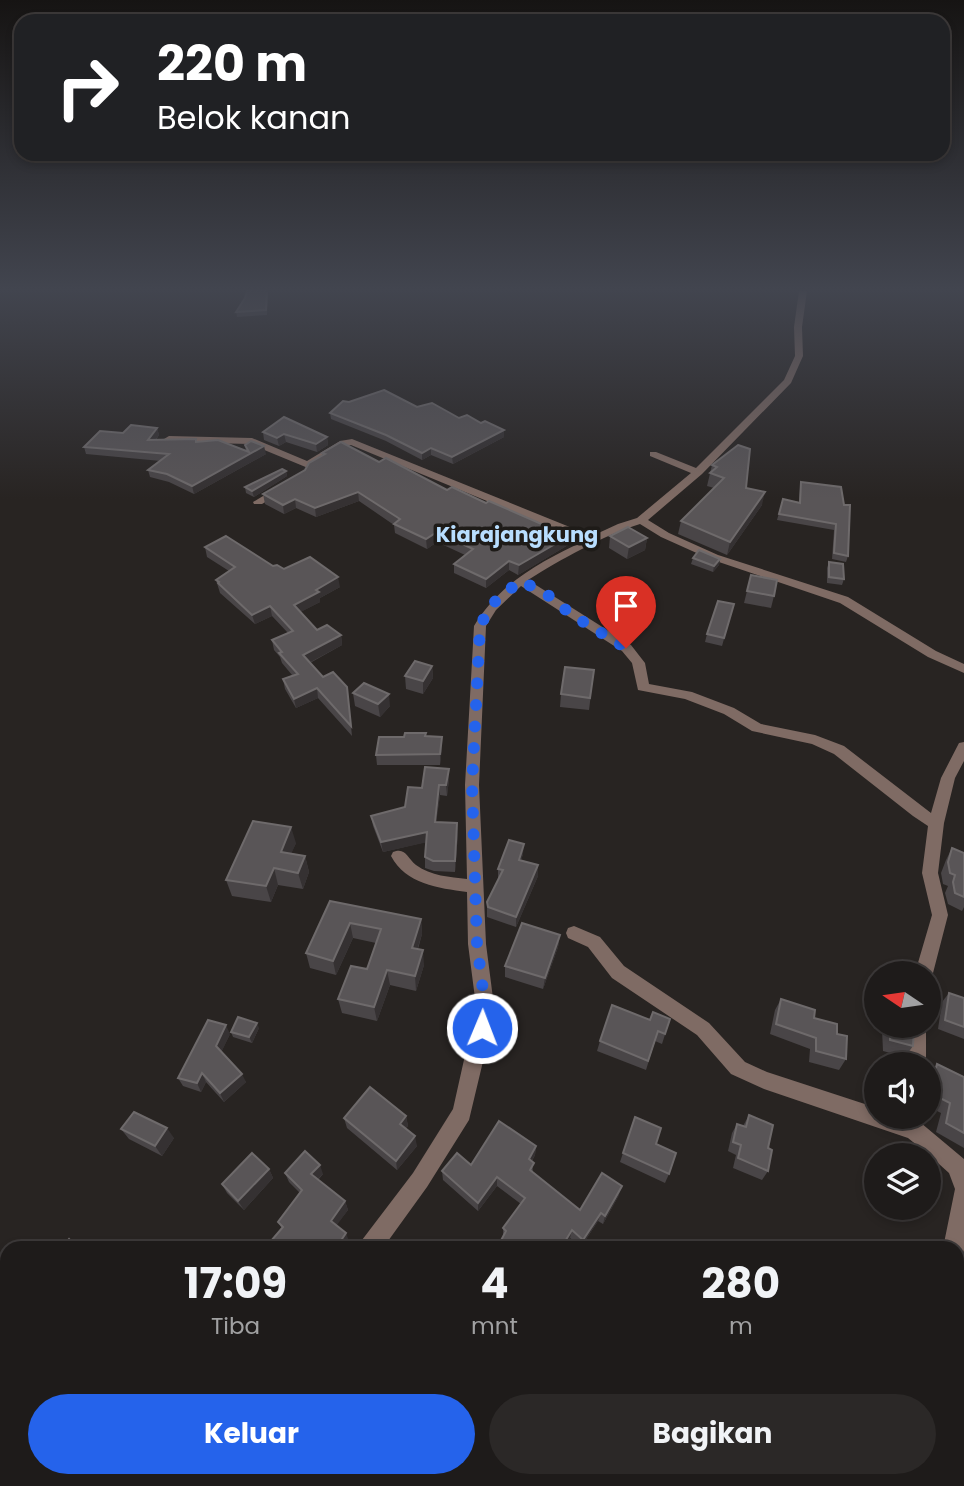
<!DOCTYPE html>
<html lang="id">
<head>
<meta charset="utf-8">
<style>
  body { margin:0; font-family:Poppins,sans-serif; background:#2b2827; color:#f1f3f6; height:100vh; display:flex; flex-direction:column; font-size:26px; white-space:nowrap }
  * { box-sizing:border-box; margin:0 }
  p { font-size:23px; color:#a1a1a2 }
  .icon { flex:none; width:38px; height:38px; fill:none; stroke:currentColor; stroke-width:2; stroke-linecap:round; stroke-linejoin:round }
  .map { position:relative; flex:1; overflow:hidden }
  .panel { position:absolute; left:0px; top:1241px; width:964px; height:247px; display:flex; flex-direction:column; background:#1e1b1a; border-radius:21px 21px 0 0; box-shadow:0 4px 10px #0003,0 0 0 2px #3c3939 }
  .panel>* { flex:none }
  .guide { position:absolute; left:14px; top:14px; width:936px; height:147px; border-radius:21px; box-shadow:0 4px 10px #0003,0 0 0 2px #3c3939; background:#202124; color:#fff; overflow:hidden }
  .needle { width:46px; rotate:283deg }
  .controls { position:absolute; left:864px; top:961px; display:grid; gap:14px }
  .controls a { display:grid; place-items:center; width:77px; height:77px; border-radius:50%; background:#1e1b1a; box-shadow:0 4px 10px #0003,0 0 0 2px #3c3939; font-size:35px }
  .pin { position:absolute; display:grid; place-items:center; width:60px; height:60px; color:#fff; margin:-72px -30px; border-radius:50% 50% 50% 0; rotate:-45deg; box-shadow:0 0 7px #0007 }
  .pin .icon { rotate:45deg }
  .me { position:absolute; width:77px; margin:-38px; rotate:1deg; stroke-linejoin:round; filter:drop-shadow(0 0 5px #0008) }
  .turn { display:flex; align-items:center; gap:24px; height:147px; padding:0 28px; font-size:32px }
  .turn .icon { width:91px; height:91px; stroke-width:2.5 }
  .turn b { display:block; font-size:49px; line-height:60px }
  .eta { display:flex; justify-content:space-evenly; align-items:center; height:119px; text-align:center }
  .eta b { font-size:42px; font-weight:700; line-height:49px }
  .cta { display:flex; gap:14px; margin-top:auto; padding:14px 28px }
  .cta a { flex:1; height:80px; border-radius:42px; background:#2563eb; color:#fff; font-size:28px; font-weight:700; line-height:80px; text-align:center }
  .cta a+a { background:#2b2827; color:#f1f3f6 }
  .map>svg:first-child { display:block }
</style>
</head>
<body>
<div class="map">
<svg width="964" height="1486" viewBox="0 0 964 1486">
  <rect width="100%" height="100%" fill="#282422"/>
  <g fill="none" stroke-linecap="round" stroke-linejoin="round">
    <g fill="#7f6b64" fill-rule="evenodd">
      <path d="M799 291H807L802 327 803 356 791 383 702 474 648 520 669 533 718 555 848 597 936 651 964 664V673L928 657 840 603 710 559 661 537 640 524C604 535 560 560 528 580L631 645 645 663 649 684 692 692 734 708 761 724 815 735 844 746 931 813 941 778 959 743 964 742V761L955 778 944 823 938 873 948 915 933 973 929 979V973H915L932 915 922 873 928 826 913 816 834 754 812 744 752 731 724 714 685 699 638 690 632 663 622 651 521 586 496 610 486 626 479 785 486 944 494 1006 491 1028 469 1120 427 1187 383 1248H359L362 1240 413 1173 453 1109 476 1006 468 944 467 892C438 888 406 884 391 856L393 852C406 847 407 858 416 865 431 876 450 877 467 879L465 785 474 626C500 583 540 562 584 541L351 445 345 446 308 468 250 444 169 442 164 439 169 436 252 438 307 461 340 441 352 439 592 536 618 524 637 518 691 473 650 456V452H656L696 468 784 380 795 356 794 327Z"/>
      <polygon points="278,487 283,490 282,492 262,504 254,504 253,502"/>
      <polygon points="574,926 600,937 624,966 709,1023 745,1062 767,1072 877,1108 877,1116 903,1116 921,1123 964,1159 964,1250 962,1256 957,1257 957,1248 943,1248 955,1189 949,1173 929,1155 908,1138 764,1089 731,1074 697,1035 612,978 588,947 568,938 566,933 568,928"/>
      <rect x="908" y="1026" width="18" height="38"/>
      <polygon points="181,1480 207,1480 205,1486 178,1486"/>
      <rect x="917" y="1480" width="26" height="6"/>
    </g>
  </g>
  <g fill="#494547">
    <polygon points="247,291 268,291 267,315 237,317 236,312 245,298"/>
    <polygon points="349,402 417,407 459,418 504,437 453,464 431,455 422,460 386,441 331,419 330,413"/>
    <polygon points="157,428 159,435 156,440 197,442 246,451 245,445 266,454 194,494 169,482 150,477 148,470 161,461 86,454 84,447 123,433"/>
    <polygon points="263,432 327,437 328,445 317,452 286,442 279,446 264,440"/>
    <polygon points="738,445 746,488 762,505 727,555 678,534 681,521 714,488 707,486 712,465"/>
    <polygon points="322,453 379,462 447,490 568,545 518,575 509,570 486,588 454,573 454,564 465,555 437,542 427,549 395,533 394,525 359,501 316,517 296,508 284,514 265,504 263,494 305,470 323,456"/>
    <polygon points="286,471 287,476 254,497 246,493 245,487"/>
    <polygon points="801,482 841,487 848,556 846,562 832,559 834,530 777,520 783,499 799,502 800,488"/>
    <polygon points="610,536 647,538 645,550 627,559 609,548"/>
    <polygon points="205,547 284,569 340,587 320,598 320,602 300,612 317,630 341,635 342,645 310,663 323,677 347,687 352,736 318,698 296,708 285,689 283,679 292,675 282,663 280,657 274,650 272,640 288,633 272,616 255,624 220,593 216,580 229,571 207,557"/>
    <polygon points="693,558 720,559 719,565 713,572 691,564"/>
    <polygon points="829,562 844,579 842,585 827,583 827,568"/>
    <polygon points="751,575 774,596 771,608 744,603"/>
    <polygon points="734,604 722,646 705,642 707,634"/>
    <polygon points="432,666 433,678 423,694 406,689 405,676"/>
    <polygon points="594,670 589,710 560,707 561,694"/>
    <polygon points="353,693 390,706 380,717 355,706"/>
    <polygon points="426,736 442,747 440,765 377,765 376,755 404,737"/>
    <polygon points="449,769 449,779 447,796 440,795 436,822 458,833 455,872 434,871 425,868 425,857 426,842 383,852 373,826 371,816 405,807 422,788"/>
    <polygon points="296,843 291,853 305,856 309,872 303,889 278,885 271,902 232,896 226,880"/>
    <polygon points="952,848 964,853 964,907 962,911 948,904 945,893 948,886 943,884 941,873 946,860"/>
    <polygon points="523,854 521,860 538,876 516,927 487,917 487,902 498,880 498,869"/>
    <polygon points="330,901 421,919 422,934 418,949 424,965 416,991 390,985 377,1021 342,1013 338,999 367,969 376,943 353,938 336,975 310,968 306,953"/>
    <polygon points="560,935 558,947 543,989 505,977 505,966"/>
    <polygon points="949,993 964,998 964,1039 938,1029 942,1002"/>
    <polygon points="781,999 837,1034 846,1059 839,1070 809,1062 810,1049 770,1034 775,1010"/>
    <polygon points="670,1019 662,1044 655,1041 646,1070 597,1051 600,1041 650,1020"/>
    <polygon points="885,1026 914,1026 913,1046 905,1057 883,1051 882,1030"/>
    <polygon points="259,1028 252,1043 233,1037 231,1032"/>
    <polygon points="230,1034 221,1052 246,1082 224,1102 206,1082 201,1092 183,1086 178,1078"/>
    <polygon points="937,1064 964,1077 964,1148 936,1132 941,1113 929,1107 929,1074"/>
    <polygon points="749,1115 768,1148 768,1171 762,1180 733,1168 736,1155 728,1151 732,1133 737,1124 743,1126"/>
    <polygon points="406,1116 408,1126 406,1128 417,1146 397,1170 347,1128 344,1118"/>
    <polygon points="635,1117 656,1144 669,1174 665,1183 620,1162"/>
    <polygon points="121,1129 174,1138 162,1156 129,1139"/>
    <polygon points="536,1146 535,1155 532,1161 533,1172 580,1210 619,1195 603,1224 598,1221 581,1247 570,1238 564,1248 497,1248 503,1236 503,1228 521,1204 497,1186 478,1211 443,1180 442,1171 471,1165"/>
    <polygon points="269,1169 273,1178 244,1210 227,1193 222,1184"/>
    <polygon points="285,1173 323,1174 318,1180 345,1201 348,1210 336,1225 349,1241 282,1229 278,1222 300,1193 289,1182"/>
    <polygon points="964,1394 964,1432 957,1427 957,1410"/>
    <polygon points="522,1480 576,1480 573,1486 527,1486"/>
  </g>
  <g fill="#353132">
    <polygon points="157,428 159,435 150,447 148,440"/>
    <polygon points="504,430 504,437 453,464 452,457"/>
    <polygon points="284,434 286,442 279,446 277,438"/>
    <polygon points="327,437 328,445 317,452 316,444"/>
    <polygon points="264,446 266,454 194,494 192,486"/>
    <polygon points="431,448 431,455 422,460 422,453"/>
    <polygon points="286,471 287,476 254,497 252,491"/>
    <polygon points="358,492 359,501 316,517 315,508"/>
    <polygon points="765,492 762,505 727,555 730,542"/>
    <polygon points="295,499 296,508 284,514 283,505"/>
    <polygon points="437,532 437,542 427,549 426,539"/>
    <polygon points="569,536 568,545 518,575 519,565"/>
    <polygon points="647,538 645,550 627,559 629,547"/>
    <polygon points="720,559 719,565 713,572 714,566"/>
    <polygon points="509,561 509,570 486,588 486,579"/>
    <polygon points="338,577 340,587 320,598 320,602 295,615 294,605 316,590"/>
    <polygon points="270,606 272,616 255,624 252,615"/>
    <polygon points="341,635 342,645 305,665 303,655"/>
    <polygon points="432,666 433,678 423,694 423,681"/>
    <polygon points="317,688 318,698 296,708 294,699"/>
    <polygon points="389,694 390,706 380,717 378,704"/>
    <polygon points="442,737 442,747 440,765 440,754"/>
    <polygon points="449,769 449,779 447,796 446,785"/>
    <polygon points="439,785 440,795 435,832 435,822"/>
    <polygon points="457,823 458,833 455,872 455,861"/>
    <polygon points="291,827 296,843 285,868 281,852"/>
    <polygon points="427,832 428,842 383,852 381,842"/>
    <polygon points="524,844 523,854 518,870 519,860"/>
    <polygon points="305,856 309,872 303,889 298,873"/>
    <polygon points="538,865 538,876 516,927 516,917"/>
    <polygon points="274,868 278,885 271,902 266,886"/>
    <polygon points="421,919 422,934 413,963 412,948"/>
    <polygon points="350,923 353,938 336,975 333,961"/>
    <polygon points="560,935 558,947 543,989 545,978"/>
    <polygon points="423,950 424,965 416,991 415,976"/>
    <polygon points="387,970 390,985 377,1021 374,1007"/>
    <polygon points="257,1023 259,1028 252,1043 249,1037"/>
    <polygon points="226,1025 230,1034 220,1055 216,1046"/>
    <polygon points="202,1073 206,1082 201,1092 197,1083"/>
    <polygon points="242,1074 246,1082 224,1102 220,1093"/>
    <polygon points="406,1116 408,1126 402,1134 400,1124"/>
    <polygon points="167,1128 174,1138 162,1156 155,1146"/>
    <polygon points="415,1136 417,1146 397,1170 396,1161"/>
    <polygon points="536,1146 535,1155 528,1167 529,1159"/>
    <polygon points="320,1165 323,1174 314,1183 311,1174"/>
    <polygon points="269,1169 273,1178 244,1210 238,1201"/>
    <polygon points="497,1177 497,1186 478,1211 478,1203"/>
    <polygon points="622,1186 619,1195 603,1224 605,1216"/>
    <polygon points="345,1201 348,1210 334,1229 331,1221"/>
    <polygon points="601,1213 598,1221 581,1247 583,1240"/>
    <polygon points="572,1230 570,1238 564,1248 561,1248"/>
    <polygon points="346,1233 349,1241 345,1248 336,1248"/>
    <polygon points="0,1276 5,1284 0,1289"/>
    <polygon points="0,1352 7,1361 7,1369 0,1360"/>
    <polygon points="124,1480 130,1480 134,1486 128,1486"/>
  </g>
  <g fill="#595557" stroke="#6e6a6b" stroke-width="2">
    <polygon points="247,291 267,291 266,310 236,312 245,298"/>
    <polygon points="384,390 417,407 432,403 459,418 467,415 481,423 485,421 504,430 452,457 431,448 422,453 386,435 330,413 343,401 349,402"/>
    <polygon points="284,417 327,437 316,444 284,434 277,438 263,432"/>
    <polygon points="131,425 157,428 148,440 196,439 196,442 218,440 249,452 245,445 251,441 264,446 192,486 167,474 148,470 169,454 84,447 100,431 123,433"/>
    <polygon points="341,442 379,462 386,458 447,490 452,487 486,503 489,501 569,536 519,565 509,561 486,579 454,564 473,549 437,532 426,539 394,524 400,519 358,492 315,508 295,499 283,505 263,494 305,470 309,463 325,454 322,453"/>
    <polygon points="738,445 750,449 746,488 765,492 730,542 681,521 724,478 710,473 717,467 712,465"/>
    <polygon points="282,469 286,471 252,491 245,487"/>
    <polygon points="801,482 841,487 844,505 850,505 848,556 834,553 836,524 779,514 783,499 800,503"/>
    <polygon points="628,527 647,538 629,547 610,536"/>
    <polygon points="226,536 273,566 277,565 284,569 310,557 338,577 316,590 319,592 294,605 317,630 327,625 341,635 303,655 323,677 333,672 347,687 351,726 317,688 294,699 283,679 298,674 279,653 282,652 272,640 293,631 270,606 252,615 218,583 219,582 216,580 235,567 205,547"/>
    <polygon points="699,550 720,559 714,566 693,558"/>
    <polygon points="829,562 843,564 844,579 829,577"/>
    <polygon points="751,575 777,580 774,596 747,591"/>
    <polygon points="718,601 734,604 724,638 707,634"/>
    <polygon points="415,661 432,666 423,681 405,676"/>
    <polygon points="565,667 594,670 590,698 561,694"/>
    <polygon points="364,683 389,694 378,704 353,693"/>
    <polygon points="405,733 426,733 425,736 442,737 440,754 376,755 379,737 404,737"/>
    <polygon points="425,767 449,769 446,785 439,785 435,822 457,823 455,861 433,861 425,857 427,832 381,842 371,816 405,807 408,787 422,788"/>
    <polygon points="253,821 291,827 281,852 305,856 298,873 274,868 266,886 226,880"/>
    <polygon points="509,840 524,844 519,860 538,865 516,917 488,907 487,902 503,870 498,869"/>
    <polygon points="952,848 964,853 964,897 955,893 953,882 955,875 950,873 948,862"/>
    <polygon points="330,901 421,919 412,948 423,950 415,976 387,970 374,1007 338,999 351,966 367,969 381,929 350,923 333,961 306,953"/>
    <polygon points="522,923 560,935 545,978 505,966"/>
    <polygon points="949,993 964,998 964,1027 945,1020"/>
    <polygon points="781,999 815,1010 814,1018 837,1024 837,1034 847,1036 846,1059 816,1051 816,1038 776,1024"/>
    <polygon points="612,1005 650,1020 653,1012 670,1019 665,1034 658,1031 648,1061 600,1041"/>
    <polygon points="238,1017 257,1023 249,1037 231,1032"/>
    <polygon points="208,1020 226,1025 216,1046 242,1074 220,1093 202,1073 197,1083 178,1078"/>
    <polygon points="890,1026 914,1026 913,1046 890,1040"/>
    <polygon points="937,1064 964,1077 964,1133 946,1123 950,1103 930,1093"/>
    <polygon points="370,1087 406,1116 400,1124 415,1136 396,1161 344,1118"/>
    <polygon points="134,1112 167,1128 155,1146 121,1129"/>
    <polygon points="749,1115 773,1125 768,1148 772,1150 768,1171 738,1158 741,1145 733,1142 737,1124 746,1127"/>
    <polygon points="635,1117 661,1128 656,1144 676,1153 669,1174 623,1153"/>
    <polygon points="499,1121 536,1146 529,1159 534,1163 530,1170 580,1210 602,1173 622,1186 605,1216 601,1213 583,1240 572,1230 561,1248 497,1248 506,1231 503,1228 525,1198 497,1177 478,1203 442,1171 457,1153 471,1165"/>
    <polygon points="305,1151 320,1165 311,1174 345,1201 331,1221 346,1233 336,1248 265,1248 283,1227 278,1222 302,1190 285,1173"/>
    <polygon points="252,1153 269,1169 238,1201 222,1184"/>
    <polygon points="69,1239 77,1248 61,1248"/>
    <polygon points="0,1360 7,1369 7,1480 124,1480 128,1486 0,1486"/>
    <polygon points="227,1480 247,1480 251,1486 223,1486"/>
    <polygon points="280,1480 318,1480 322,1486 284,1486"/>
    <polygon points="480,1480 518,1480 514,1486 484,1486"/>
    <polygon points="526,1480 576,1480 573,1486 531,1486"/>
    <polygon points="332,1481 335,1486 328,1486"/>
  </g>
  <linearGradient id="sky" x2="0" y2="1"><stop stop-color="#161413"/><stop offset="0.58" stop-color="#42454f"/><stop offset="1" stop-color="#42454f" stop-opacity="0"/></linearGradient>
  <rect width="964" height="499" fill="url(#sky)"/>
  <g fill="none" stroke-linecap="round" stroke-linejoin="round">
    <polyline stroke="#2563eb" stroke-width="12" stroke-dasharray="0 21.6" points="482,1028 485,1006 477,944 472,785 480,626 491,605 520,581 544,592 572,615 626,648"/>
  </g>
  <g text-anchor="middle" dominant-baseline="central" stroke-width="7" stroke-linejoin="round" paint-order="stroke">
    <g font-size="21" font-weight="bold" fill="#b8deff" stroke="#1e1b18">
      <text x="517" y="534">Kiarajangkung</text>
    </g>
  </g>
</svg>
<div class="controls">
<a><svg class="needle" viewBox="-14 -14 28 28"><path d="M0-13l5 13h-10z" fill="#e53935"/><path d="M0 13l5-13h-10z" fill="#a1a1a2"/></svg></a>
<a><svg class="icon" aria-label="sound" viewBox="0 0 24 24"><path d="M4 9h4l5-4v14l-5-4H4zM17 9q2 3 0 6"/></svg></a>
<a><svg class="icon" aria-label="layers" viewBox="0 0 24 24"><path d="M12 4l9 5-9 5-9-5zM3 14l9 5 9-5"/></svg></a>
</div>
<div class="pin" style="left:626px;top:648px;background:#d93025"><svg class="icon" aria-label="arrive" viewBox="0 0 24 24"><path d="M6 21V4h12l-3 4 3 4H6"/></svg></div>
<svg class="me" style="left:482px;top:1028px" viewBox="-20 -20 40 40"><circle r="17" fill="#2563eb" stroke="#fff" stroke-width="3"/><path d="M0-11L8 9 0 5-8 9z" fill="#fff"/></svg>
<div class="guide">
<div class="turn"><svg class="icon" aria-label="right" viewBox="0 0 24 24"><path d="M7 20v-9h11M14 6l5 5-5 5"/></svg><div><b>220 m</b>Belok kanan</div></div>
</div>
<section class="panel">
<div class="eta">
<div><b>17:09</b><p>Tiba</p></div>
<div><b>4</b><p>mnt</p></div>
<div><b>280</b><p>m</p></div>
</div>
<div class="cta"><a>Keluar</a><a>Bagikan</a></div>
</section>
</div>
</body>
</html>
